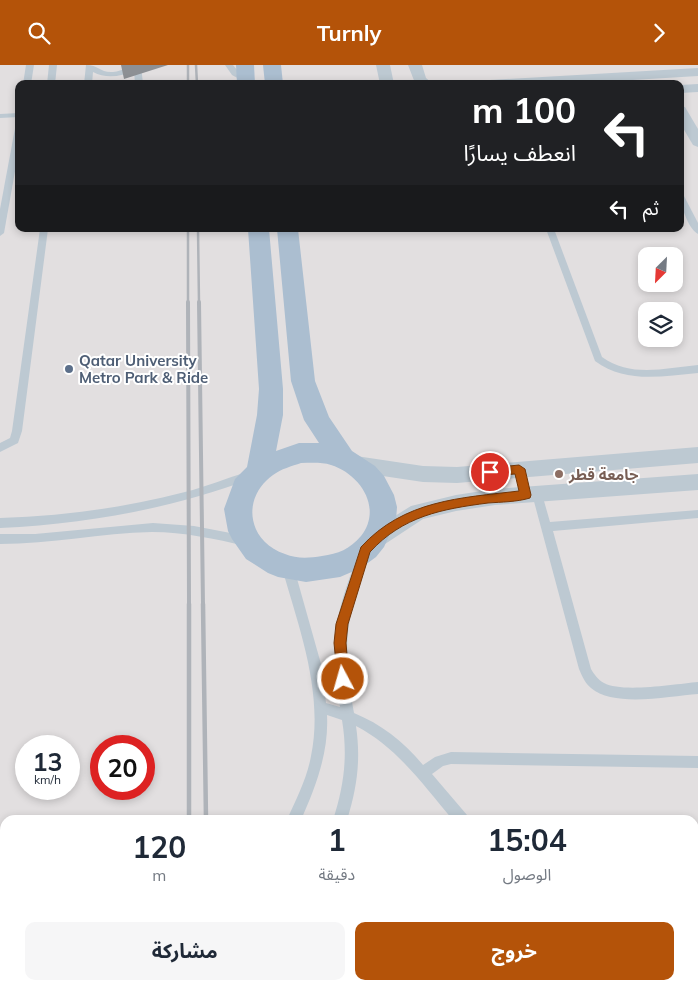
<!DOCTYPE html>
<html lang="ar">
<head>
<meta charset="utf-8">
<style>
  body { margin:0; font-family:Mulish,"Noto Sans Arabic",sans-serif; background:#f6f6f7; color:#1f2937; direction:rtl; height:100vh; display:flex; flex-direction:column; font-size:19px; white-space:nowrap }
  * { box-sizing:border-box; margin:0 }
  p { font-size:16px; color:#747a83 }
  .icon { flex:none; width:28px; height:28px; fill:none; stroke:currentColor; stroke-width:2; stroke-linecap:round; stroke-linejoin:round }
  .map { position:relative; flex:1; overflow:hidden; direction:ltr }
  .details { position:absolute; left:0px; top:750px; width:699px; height:175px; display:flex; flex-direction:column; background:#fff; border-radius:15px 15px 0 0; box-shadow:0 2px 8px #0003; direction:rtl }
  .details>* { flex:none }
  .top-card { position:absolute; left:15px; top:15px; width:669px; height:152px; border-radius:10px; box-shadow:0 2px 8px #0003; direction:rtl; background:#202124; color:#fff; overflow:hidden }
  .needle { width:32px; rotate:204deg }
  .fabs { position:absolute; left:638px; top:182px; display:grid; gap:10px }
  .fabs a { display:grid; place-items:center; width:45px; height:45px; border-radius:10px; background:#fff; box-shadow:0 2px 8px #0003; font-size:25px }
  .speed { position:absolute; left:15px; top:670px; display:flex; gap:10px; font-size:25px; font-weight:700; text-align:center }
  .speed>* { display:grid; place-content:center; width:65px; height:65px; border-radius:50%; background:#fff; box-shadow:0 2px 8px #0003; line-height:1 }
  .speed small { font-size:12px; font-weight:400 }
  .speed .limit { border:8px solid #d22; background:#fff; color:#111 }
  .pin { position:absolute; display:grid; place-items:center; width:42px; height:42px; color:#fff; margin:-21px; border:2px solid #fff; border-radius:50%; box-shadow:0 1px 5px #0007 }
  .me { position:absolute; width:55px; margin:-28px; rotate:354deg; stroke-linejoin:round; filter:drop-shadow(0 0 4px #0008) }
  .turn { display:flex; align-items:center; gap:18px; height:105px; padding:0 25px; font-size:22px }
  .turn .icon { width:65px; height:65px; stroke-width:2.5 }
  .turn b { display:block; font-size:35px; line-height:42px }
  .then { display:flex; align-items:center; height:48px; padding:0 25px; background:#0003; gap:10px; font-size:19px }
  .eta { display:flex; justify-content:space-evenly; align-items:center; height:85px; text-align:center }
  .eta b { font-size:30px; font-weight:700; line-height:35px }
  .action { display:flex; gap:10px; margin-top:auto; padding:10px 25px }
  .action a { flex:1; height:58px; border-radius:10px; background:#b45309; color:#fff; font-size:20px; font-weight:700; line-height:58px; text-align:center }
  .action a+a { background:#f6f6f7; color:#1f2937 }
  header { display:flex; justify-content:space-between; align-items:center; height:65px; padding:0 25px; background:#b45309; color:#fff; font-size:22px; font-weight:700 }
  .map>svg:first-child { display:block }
</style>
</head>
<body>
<header><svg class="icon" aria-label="forward" viewBox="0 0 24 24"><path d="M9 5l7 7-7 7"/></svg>Turnly<svg class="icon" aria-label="search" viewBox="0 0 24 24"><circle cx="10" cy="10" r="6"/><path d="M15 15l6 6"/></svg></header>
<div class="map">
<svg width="698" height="925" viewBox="0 0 698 925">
  <rect width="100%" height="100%" fill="#f1eeee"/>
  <path fill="#e2dfe0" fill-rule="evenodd" d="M0 0H698V925H0ZM19 19H680V164H19ZM646 191H674V219H646ZM646 246H674V274H646ZM26 681H69V724H26ZM101 681H144V724H101ZM5 755H694V920H5Z"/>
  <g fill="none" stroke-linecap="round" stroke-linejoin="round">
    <g fill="#bdc9d2" fill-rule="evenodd">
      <polygon points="26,0 34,0 31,19 23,19"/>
      <polygon points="49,0 57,0 55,19 47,19"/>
      <path d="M86 0C99 0 100 8 113 7 123 6 130 0 141 0L143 19H135L134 5C121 12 106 14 93 7L92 19H84Z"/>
      <polygon points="225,0 233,0 238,6 250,14 243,16 232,10"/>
      <polygon points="19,48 19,52 0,53 0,49"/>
      <polygon points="16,58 19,58 19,84 4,168 0,171 0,144"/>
      <path d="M680 128 684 131 698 158V169C688 164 680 139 680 128Z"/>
      <polygon points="40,164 48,164 22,366 18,378 0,387 0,378 10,373 12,366"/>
      <path d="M546 164H554L602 292C631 313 665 303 698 300V308C662 311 626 319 595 296Z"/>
      <path d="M247 407 252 411 251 414C169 444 87 459 0 463V453C63 451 124 443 185 427 206 422 226 413 247 407Z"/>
      <path d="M537 425 541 426 542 429 550 457 698 445V453L553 466 591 604C594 609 598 615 604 618 622 628 676 619 698 617V629C670 631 614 643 591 623 585 618 582 611 579 604L532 429 533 426Z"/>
      <path d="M153 458 194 461 246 471 250 473 252 476 250 479 246 481C215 474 184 467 152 467 101 468 51 479 0 479V469H35Z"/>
      <path d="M364 485 368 487 370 490C345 553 342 581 354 648 381 659 404 677 423 700L435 692 451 687 698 691V703L451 699 443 701 432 709 467 750 469 755H453C424 721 397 682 356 661 361 695 357 723 347 755H333C344 721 348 691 342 655L327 650C329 687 316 721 301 755H287C296 734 307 714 311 691 324 628 299 563 282 503L284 500 288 498 292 500 294 503 321 599 326 638 340 642C329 579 335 549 358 490L360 487Z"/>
      <polygon points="5,878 5,892 0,893 0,879"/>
      <polygon points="0,906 5,906 5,920 9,920 0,922"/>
      <polygon points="590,920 607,920 609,925 593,925"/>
    </g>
    <g fill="#bdc9d2" fill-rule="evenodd">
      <polygon points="376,0 390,0 394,19 380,19"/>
      <polygon points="408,0 422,0 426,13 433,19 415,18"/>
      <polygon points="698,3 698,11 567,19 483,19 490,15"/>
      <polygon points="698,19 698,27 680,28 680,20"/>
      <polygon points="680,41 685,42 698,64 698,82 693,80 680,58"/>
      <polygon points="698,382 698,398 457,418 423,417 356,407 349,405 346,399 349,393 356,391 423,401 457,402"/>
      <polygon points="698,409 698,425 495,440 456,446 423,454 382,481 374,484 366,481 363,475 366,469 411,441 456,430 495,424"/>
    </g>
    <g fill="#abbed0" fill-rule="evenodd">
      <polygon points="236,0 254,0 255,19 237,19"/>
      <polygon points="263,0 281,0 283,19 265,19"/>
      <path d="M248 164H269L283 324V350L276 386 299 378H319L304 355 291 316 277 164H298L315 316 329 352 352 386 375 401 384 411 394 430 397 442 396 455 384 482 376 492 361 503 340 512 306 517 278 512 268 508 246 494 232 474 228 466 224 444 235 414 247 402 257 350 259 324ZM301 398C311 398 322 397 331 400 360 409 383 443 361 471 350 484 338 489 322 491 309 493 297 494 285 489 247 476 241 433 273 410 281 404 292 401 301 398Z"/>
    </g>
    <g stroke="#afb3b9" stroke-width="2.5">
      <polyline points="188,0 188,19"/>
      <polyline points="196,0 197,19"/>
      <polyline points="188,164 188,238"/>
      <polyline points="198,164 199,238"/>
    </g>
    <g stroke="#afb3b9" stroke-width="4">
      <polyline points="188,237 189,540"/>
      <polyline points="199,237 203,540"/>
    </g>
    <g stroke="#afb3b9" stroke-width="4.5">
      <polyline points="189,539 189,755"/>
      <polyline points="203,539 206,755"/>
      <polyline points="190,920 190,925"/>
      <polyline points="208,920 208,925"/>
    </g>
  </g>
  <polygon fill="#8d9094" points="121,0 168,0 124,14"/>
  <path fill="#b45309" stroke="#753606" d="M519 400 525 404 531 430 530 433C517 437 501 437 488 438 442 444 403 451 370 487L348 559 346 578 349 614 347 618 343 620 338 618 334 578 336 559 361 482C404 435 460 433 519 426L515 409 490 411 484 407 490 403Z"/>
  <circle fill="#5c6f8a" stroke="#fff" stroke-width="2" cx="69" cy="304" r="5"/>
  <circle fill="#8d6e63" stroke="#fff" stroke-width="2" cx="559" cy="409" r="5"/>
  <g text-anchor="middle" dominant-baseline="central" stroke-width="4" stroke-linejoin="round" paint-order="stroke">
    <g font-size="15" font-weight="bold" fill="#4e5e75" stroke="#fff" text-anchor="start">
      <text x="79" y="295">Qatar University<tspan x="79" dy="17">Metro Park &amp; Ride</tspan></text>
    </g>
    <g font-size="15" font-weight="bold" fill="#785e54" stroke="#fff" text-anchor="start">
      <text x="569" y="409">جامعة قطر</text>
    </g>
  </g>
</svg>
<div class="fabs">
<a><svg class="needle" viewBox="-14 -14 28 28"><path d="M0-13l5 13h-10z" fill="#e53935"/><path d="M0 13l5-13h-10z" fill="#747a83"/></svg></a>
<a><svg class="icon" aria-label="layers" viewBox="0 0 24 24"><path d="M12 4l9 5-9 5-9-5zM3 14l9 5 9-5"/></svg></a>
</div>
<div class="speed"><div>13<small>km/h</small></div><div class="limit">20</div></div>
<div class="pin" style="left:490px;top:407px;background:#d93025"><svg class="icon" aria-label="arrive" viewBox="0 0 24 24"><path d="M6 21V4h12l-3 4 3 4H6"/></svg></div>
<svg class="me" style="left:343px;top:614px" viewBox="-20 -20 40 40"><circle r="17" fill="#b45309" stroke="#fff" stroke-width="3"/><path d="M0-11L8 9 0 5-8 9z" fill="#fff"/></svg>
<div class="top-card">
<div class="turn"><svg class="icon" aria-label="left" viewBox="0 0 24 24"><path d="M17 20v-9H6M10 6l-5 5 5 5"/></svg><div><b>100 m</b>انعطف يسارًا</div></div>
<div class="then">ثم<svg class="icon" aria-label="left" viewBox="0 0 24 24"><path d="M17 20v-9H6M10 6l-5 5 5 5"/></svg></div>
</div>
<section class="details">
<div class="eta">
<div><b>15:04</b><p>الوصول</p></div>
<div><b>1</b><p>دقيقة</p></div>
<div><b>120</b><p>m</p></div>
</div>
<div class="action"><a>خروج</a><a>مشاركة</a></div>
</section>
</div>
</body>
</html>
